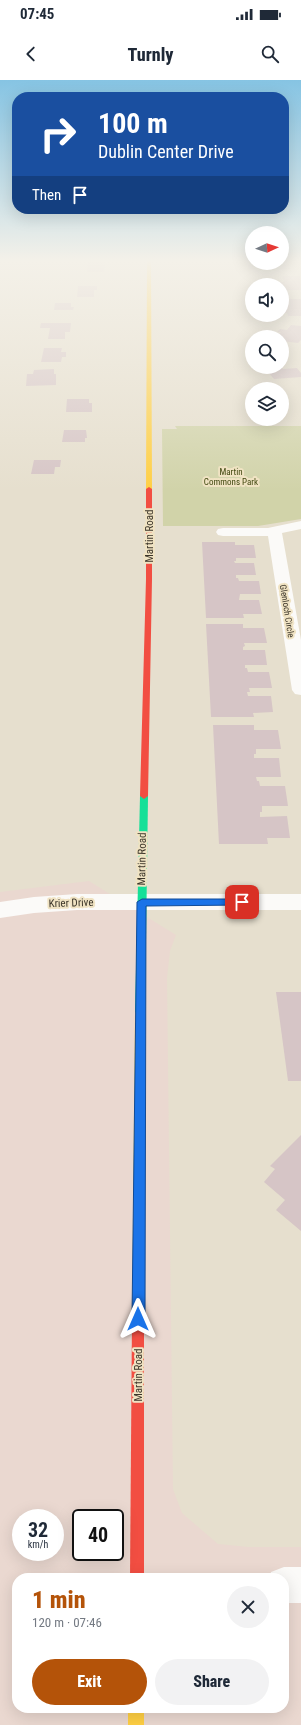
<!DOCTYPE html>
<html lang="en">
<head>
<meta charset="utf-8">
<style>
  body { margin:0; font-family:"Roboto Condensed",sans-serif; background:#f2f2f3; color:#1f2937; height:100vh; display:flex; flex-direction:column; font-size:15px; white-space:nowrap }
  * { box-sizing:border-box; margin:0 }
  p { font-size:13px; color:#747a83 }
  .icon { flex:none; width:22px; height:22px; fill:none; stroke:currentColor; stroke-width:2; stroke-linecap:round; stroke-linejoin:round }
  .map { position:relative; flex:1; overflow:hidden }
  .details { position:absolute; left:12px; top:1493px; width:277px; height:140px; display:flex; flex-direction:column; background:#fff; border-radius:16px; box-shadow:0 4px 16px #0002 }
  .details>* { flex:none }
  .hud { position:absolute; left:12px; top:12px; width:277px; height:122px; border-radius:16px; box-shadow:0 4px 16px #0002; background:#1a4fa0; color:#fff; overflow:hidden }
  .needle { width:26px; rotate:87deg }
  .controls { position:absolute; left:245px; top:146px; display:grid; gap:8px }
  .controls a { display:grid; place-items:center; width:44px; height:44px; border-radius:50%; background:#fff; box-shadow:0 4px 16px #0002; font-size:20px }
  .speed { position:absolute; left:12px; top:1429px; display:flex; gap:8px; font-size:20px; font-weight:700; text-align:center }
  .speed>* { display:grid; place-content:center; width:52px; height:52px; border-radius:50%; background:#fff; box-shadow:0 4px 16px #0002; line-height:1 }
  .speed small { font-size:10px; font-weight:400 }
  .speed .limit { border:2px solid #111; border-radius:6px; background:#fff; color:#111 }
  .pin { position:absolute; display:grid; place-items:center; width:34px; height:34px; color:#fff; margin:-17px; border-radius:8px; box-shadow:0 2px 6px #0006 }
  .me { position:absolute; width:44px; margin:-22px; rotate:0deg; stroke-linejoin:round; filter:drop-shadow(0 0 3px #0008) }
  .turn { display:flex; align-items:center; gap:14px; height:84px; padding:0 20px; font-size:18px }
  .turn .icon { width:52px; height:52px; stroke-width:2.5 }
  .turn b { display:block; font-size:28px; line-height:34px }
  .then { display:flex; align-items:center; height:38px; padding:0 20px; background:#0003; gap:8px; font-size:15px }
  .round { display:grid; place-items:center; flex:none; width:42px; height:42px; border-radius:21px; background:#f2f2f3 }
  .head { display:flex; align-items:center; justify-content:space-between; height:68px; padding:0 20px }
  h1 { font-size:24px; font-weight:800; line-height:30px; color:#b45309 }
  .cta { display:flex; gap:8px; margin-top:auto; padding:8px 20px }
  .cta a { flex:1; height:46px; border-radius:24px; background:#b45309; color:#fff; font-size:16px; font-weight:800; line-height:46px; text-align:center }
  .cta a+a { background:#f2f2f3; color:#1f2937 }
  .status { display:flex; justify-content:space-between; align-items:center; height:28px; padding:0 20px; background:#fff; direction:ltr }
  .status svg { height:11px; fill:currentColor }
  header { display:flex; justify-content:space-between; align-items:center; height:52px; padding:0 20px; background:#fff; font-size:18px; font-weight:800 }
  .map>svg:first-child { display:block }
</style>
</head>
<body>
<div class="status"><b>07:45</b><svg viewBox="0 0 49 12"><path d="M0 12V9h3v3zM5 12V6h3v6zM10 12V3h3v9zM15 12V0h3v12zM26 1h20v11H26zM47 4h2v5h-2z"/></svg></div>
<header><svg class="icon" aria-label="back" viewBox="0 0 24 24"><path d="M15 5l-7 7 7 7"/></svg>Turnly<svg class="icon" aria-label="search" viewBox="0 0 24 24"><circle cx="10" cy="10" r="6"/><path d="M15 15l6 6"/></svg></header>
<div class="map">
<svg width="301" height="1645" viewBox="0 0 301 1645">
  <rect width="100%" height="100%" fill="#e6dfce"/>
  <path fill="#ead8d0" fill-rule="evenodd" d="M89 801 176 855 170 871 167 898 173 1409 182 1433 218 1464 248 1467H301V1645H0V812ZM21 1438H55V1472H21ZM81 1438H115V1472H81ZM17 1498H284V1628H17Z"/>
  <polygon fill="#d1d3a9" points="175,346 301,346 301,439 258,446 163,446 162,349 177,349"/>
  <g fill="#d6c5c6">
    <polygon points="88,182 105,182 104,192 87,192"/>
    <polygon points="248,183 288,184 290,189 249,189"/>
    <polygon points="282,196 300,196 301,210 286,210 285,206 282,206 280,202 284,202"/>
    <polygon points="78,206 97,206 97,210 94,210 94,217 77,217"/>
    <polygon points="282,219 301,219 301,236 288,236 287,233 282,233 282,228 286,228 285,225 282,225"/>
    <polygon points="55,223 71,223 71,227 74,227 73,230 54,230"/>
    <polygon points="41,243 71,243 70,252 65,252 65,259 48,259 50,248 40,248"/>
    <polygon points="291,245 301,246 301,260 298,263 282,261 282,257 276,257 281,252 277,252 280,249 287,250"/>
    <polygon points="44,268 62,268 61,272 66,272 66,277 62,277 61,282 41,282"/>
    <polygon points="264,287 281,287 283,289 297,288 301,293 301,297 274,299"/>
    <polygon points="54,289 54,294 56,294 56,305 26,306 27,294 33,294 34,290"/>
    <polygon points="67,319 89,319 89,323 92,323 92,332 66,332"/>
    <polygon points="64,350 86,350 87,358 85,358 85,362 62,362"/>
    <polygon points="34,380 61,380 60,387 55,387 54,394 31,394"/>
    <polygon points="202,462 235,462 235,465 254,465 256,478 236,478 236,481 234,481 235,483 254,483 256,495 236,495 236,498 238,498 239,501 259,501 261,514 240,514 239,520 259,520 262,534 243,534 244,538 206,538"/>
    <polygon points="206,544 243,544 243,548 264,548 267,563 244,563 245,566 243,567 243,570 265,570 267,585 245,585 245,588 247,588 248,592 269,592 272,608 249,608 250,612 247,612 248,616 271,616 273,632 253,633 254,637 211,637"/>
    <polygon points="213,645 254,645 254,650 278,650 281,669 256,669 256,674 254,674 254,678 279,678 281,697 256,697 257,701 259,701 260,706 285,706 288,726 262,726 262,732 260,732 260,737 287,736 290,758 267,758 268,764 219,764"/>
    <polygon points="276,912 301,912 301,1001 288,1001"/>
    <polygon points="301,1055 301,1151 276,1130 285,1120 264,1102 275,1089 270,1086"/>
  </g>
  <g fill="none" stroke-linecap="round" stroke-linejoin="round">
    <g fill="#fbfaf8" fill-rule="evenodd">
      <polygon points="301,441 301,449 282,453 301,560 301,615 295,614 292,610 268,456 223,456 218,455 216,452 218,449 223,448 268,448"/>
      <polygon points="77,814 301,814 301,830 77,830 34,833 0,838 0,822 34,817"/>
      <polygon points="284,1487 301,1487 301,1523 284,1523 284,1498 269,1498 271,1492"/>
    </g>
    <polygon fill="#16e098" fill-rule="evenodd" points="144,713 148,716 145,933 143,936 137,936 135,933 140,716"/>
    <g fill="#ffcf43" fill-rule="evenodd">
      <polygon points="147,181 151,181 152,409 149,411 146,409"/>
      <polygon points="140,929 143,930 145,933 144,1237 142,1241 138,1243 134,1241 132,1237 135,933 137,930"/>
      <rect x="128" y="1628" width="16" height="17"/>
    </g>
    <g fill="#f24e42" fill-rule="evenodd">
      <polygon points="149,407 152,409 152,499 148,716 144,719 140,716 146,499 146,409"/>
      <polygon points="138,1231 142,1233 144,1237 144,1498 130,1498 132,1237 134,1233"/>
    </g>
  </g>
  <linearGradient id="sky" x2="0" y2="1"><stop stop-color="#86c4e3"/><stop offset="0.44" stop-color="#f4f1e9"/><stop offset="1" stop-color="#f4f1e9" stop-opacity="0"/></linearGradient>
  <rect width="301" height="411" fill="url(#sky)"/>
  <polygon fill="#1a73e8" stroke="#114b97" points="142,819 242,819 246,822 242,825 146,826 145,1239 143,1243 138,1245 134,1243 132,1239 137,822"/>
  <g text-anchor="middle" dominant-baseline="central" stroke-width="4" stroke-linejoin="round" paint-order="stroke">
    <g font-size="9" fill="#40470f" stroke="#f0e3c3">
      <text x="231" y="392">Martin<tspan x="231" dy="10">Commons Park</tspan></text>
    </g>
    <g font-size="9" fill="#3c362a" stroke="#f0e3c3">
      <text transform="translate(287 531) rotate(81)">Glenloch Circle</text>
    </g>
    <g font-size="11" fill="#3c362a" stroke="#f0e3c3">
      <text transform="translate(149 456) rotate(-90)">Martin Road</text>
      <text transform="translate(142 779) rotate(-89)">Martin Road</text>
      <text transform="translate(71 823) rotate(-2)">Krier Drive</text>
      <text transform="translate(138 1295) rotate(-90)">Martin Road</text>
    </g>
  </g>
</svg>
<div class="controls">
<a><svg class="needle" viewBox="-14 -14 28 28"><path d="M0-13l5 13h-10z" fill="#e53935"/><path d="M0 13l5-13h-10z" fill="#747a83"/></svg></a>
<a><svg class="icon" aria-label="sound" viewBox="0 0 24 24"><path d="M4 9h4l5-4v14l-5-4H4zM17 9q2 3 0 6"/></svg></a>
<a><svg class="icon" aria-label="search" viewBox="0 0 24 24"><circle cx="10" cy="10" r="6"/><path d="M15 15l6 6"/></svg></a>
<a><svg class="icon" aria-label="layers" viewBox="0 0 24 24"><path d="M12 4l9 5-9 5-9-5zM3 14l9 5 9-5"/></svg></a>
</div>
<div class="speed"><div>32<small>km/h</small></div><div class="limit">40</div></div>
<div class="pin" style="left:242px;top:822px;background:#d93025"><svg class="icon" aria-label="arrive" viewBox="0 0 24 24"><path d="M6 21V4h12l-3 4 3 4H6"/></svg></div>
<svg class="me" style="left:138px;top:1239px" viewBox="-20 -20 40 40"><path d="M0-17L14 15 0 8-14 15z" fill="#1a73e8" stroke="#fff" stroke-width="4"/></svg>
<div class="hud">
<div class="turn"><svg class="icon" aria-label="right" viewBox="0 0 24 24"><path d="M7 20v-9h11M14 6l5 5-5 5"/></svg><div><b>100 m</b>Dublin Center Drive</div></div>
<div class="then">Then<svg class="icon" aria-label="arrive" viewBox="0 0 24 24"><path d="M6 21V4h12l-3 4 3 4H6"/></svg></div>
</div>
<section class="details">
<div class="head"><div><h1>1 min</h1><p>120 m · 07:46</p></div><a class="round"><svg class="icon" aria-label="close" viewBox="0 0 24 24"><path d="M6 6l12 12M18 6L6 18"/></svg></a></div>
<div class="cta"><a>Exit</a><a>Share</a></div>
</section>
</div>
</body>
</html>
